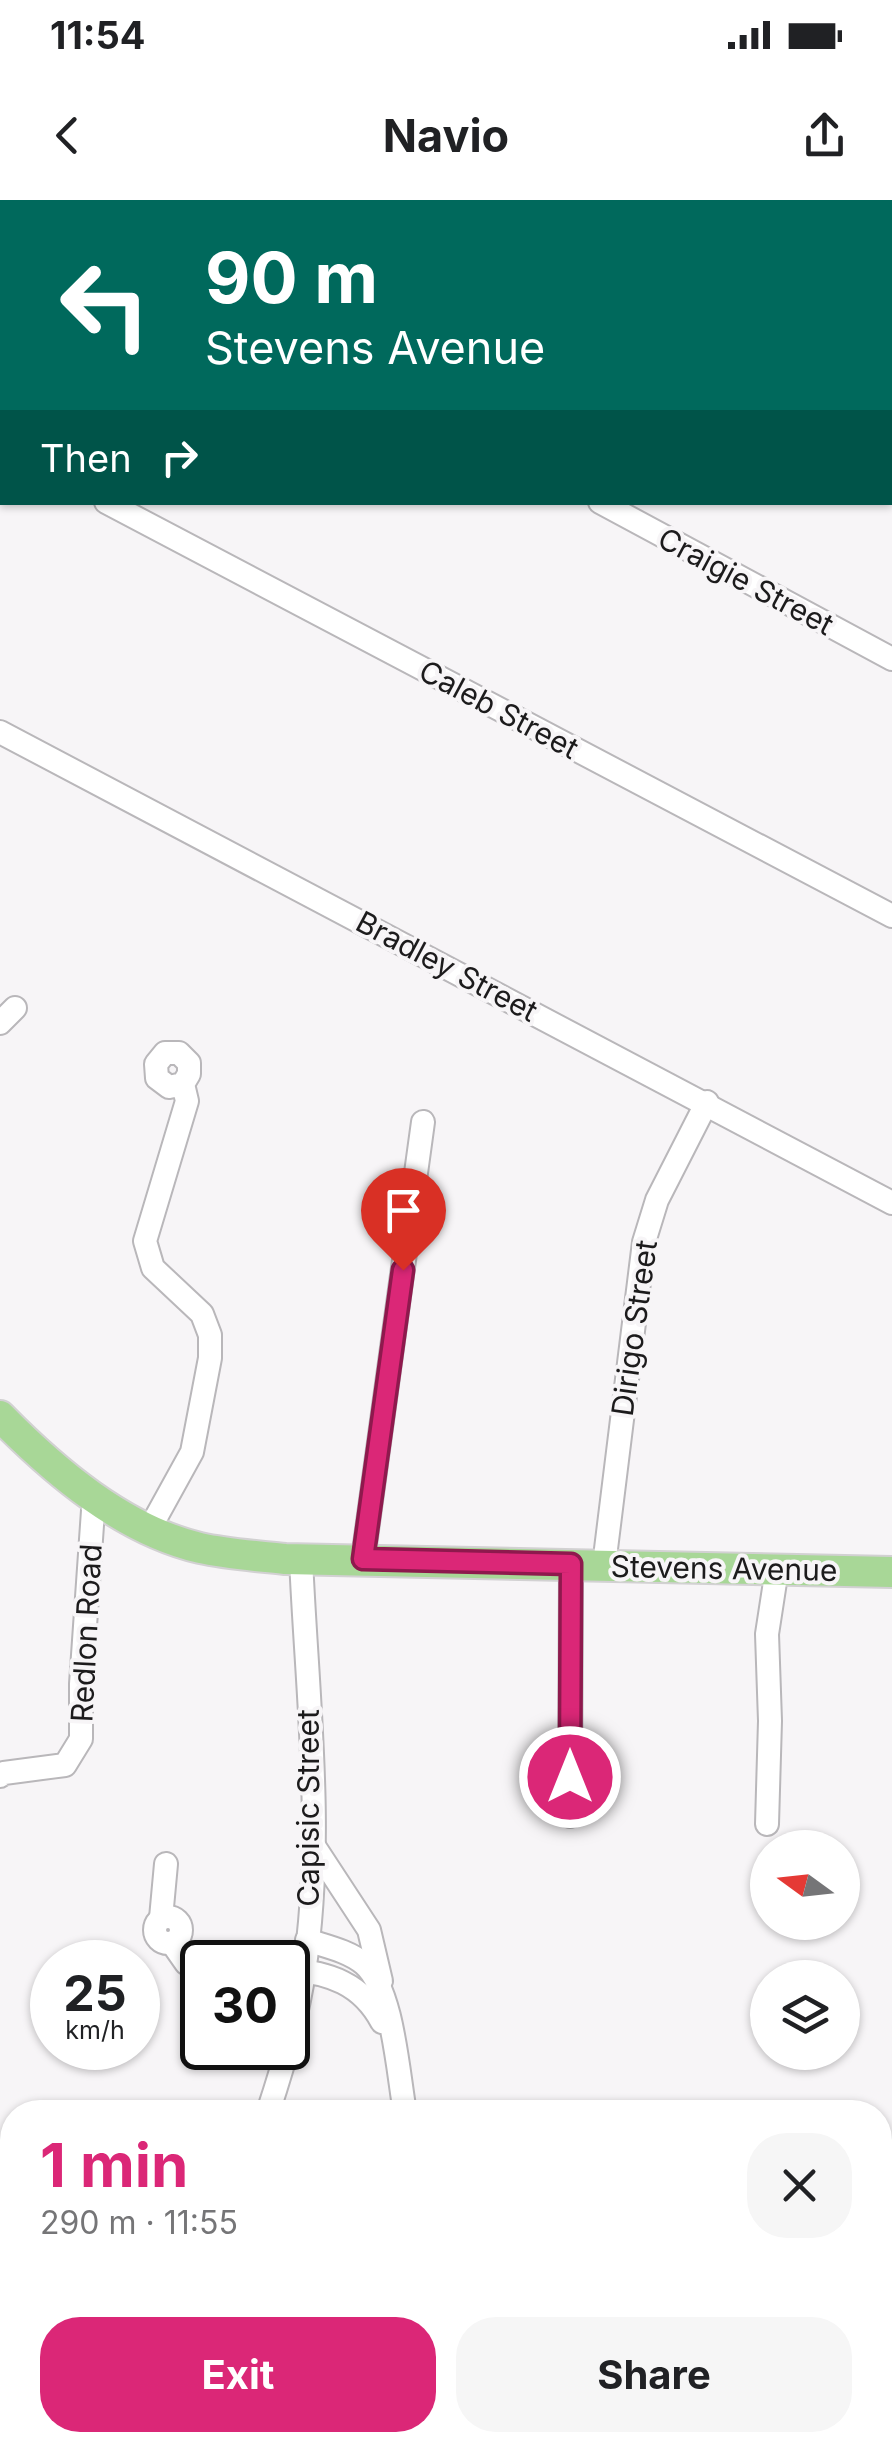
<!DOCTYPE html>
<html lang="en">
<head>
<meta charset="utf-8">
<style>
  body { margin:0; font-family:Inter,sans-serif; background:#f6f6f6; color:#202124; height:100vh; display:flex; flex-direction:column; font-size:38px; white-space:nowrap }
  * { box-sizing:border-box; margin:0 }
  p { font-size:32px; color:#757577 }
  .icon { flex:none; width:55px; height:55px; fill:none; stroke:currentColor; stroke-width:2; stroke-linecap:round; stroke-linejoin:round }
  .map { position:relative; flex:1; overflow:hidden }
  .sheet { position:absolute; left:0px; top:1900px; width:892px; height:352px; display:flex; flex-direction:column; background:#fff; border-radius:40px 40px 0 0; box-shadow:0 2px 8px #0004 }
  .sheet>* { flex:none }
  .top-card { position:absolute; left:0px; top:0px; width:892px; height:305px; box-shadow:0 2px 8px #0004; background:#00695c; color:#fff; overflow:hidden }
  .needle { width:65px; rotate:285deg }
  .fabs { position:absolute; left:750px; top:1630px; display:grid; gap:20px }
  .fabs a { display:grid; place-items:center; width:110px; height:110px; border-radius:50%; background:#fff; box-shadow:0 2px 8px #0004; font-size:50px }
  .speed { position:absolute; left:30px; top:1740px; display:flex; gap:20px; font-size:50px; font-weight:700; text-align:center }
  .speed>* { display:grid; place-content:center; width:130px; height:130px; border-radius:50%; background:#fff; box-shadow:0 2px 8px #0004; line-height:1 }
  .speed small { font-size:25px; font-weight:400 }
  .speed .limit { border:5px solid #111; border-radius:15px; background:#fff; color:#111 }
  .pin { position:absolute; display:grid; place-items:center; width:85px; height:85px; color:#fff; margin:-102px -42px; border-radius:50% 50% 50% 0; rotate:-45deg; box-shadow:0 0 10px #0007 }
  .pin .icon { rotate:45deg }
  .me { position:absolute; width:110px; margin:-55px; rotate:0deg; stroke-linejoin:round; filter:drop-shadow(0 0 8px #0008) }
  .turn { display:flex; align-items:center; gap:35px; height:210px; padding:0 40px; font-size:45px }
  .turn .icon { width:130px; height:130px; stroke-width:2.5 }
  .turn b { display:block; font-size:70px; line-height:85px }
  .then { display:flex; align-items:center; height:95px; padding:0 40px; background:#0003; gap:20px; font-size:38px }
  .round { display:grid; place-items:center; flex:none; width:105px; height:105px; border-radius:40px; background:#f6f6f6 }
  .head { display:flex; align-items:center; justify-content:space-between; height:170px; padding:0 40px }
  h1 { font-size:60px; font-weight:700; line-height:75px; color:#db2777 }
  .cta { display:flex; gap:20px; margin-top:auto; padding:20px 40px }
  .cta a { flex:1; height:115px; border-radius:40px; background:#db2777; color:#fff; font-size:40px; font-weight:700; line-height:115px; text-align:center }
  .cta a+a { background:#f6f6f6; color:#202124 }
  .status { display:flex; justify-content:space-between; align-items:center; height:70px; padding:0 50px; background:#fff; direction:ltr }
  .status svg { height:28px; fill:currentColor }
  header { display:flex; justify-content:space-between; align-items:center; height:130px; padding:0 40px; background:#fff; font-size:45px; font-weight:700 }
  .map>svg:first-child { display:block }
</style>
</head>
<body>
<div class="status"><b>11:54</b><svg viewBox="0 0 49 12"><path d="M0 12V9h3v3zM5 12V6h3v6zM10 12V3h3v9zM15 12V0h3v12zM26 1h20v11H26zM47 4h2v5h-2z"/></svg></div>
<header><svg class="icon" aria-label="back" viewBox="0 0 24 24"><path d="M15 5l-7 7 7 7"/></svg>Navio<svg class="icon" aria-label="share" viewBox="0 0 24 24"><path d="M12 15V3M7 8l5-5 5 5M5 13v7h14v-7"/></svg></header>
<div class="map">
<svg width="892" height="2252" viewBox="0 0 892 2252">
  <rect width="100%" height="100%" fill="#f7f5f7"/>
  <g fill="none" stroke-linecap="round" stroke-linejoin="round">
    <g stroke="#b9b7ba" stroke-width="26">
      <g id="minor">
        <polyline points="33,0 38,2"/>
        <polyline points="524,0 528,2"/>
        <polyline points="501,2 502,0"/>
        <polyline points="890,199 892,200"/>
        <polyline points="0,247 2,248"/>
        <polyline points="106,302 892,716"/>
        <polyline points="600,302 892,459"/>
        <polyline points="0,532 892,1003"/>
        <polyline points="0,823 15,808"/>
        <polyline points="149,1330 192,1252 210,1158 210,1135 202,1114 153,1068 145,1041 187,901 183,884 189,874 189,863 179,853 165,853 156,864 157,878 169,887 183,884"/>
        <polyline points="363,1359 423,922"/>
        <polyline points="604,1365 644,1042 657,1000 707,902"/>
        <polyline points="0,1576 4,1573 65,1565 81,1539 81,1484 94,1296"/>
        <polyline points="570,1616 571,1364"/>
        <polyline points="767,1624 770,1521 767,1434 777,1369"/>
        <polyline points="314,1646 369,1730 381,1781"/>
        <circle cx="168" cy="1730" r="13"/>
        <polyline points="161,1718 166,1664"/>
        <path d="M307 1740C325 1746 349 1751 364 1764 393 1789 398 1874 405 1912"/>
        <polyline points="172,1743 186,1763 202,1764"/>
        <path d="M288 1770C329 1772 362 1784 382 1822"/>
        <path d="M268 1912C283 1867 297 1819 304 1772 325 1636 307 1495 301 1359"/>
        <polyline points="880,1993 892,2063"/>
        <polyline points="880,2113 892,2112"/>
        <polyline points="466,2240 468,2252"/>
        <polyline points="728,2240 731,2252"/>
        <polyline points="116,2252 125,2240"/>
      </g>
    </g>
    <g stroke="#d2d1d2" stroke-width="34">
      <path id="major" d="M0 1216C54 1271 123 1330 200 1348 227 1354 257 1356 285 1359L892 1372"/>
    </g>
    <use href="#minor" stroke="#fff" stroke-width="22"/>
    <use href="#major" stroke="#a8d797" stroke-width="30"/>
  </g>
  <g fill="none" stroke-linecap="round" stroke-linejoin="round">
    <g stroke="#8e194d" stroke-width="25">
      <polyline id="route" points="403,1070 363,1359 571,1364 570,1577"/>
    </g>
    <use href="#route" stroke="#db2777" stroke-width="18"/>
  </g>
  <g text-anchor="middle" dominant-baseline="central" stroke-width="8" stroke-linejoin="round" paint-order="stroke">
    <g font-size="30" fill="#1c1b1c" stroke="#f7f5f7">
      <text transform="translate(746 381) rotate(28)">Craigie Street</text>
      <text transform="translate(499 509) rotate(28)">Caleb Street</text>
      <text transform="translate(447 766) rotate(28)">Bradley Street</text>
      <text transform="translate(634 1128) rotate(-82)">Dirigo Street</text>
      <text transform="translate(724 1368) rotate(1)">Stevens Avenue</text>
      <text transform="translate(86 1433) rotate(-87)">Redlon Road</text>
      <text transform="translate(308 1608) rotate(-90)">Capisic Street</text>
    </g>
  </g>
</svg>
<div class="fabs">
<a><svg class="needle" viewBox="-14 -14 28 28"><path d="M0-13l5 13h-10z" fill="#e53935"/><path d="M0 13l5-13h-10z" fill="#757577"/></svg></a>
<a><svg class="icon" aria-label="layers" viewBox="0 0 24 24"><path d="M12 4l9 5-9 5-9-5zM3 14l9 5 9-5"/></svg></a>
</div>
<div class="speed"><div>25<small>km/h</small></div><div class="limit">30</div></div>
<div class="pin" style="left:403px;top:1070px;background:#d93025"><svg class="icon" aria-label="arrive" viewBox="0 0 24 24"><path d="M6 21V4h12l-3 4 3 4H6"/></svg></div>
<svg class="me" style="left:570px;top:1577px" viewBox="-20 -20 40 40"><circle r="17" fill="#db2777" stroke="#fff" stroke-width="3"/><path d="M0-11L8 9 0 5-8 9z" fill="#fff"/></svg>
<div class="top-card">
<div class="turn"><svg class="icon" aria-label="left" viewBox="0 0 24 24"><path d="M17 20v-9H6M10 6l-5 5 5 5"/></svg><div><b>90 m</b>Stevens Avenue</div></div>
<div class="then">Then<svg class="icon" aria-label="right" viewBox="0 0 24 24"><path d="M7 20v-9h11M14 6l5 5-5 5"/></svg></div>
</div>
<section class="sheet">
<div class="head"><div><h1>1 min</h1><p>290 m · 11:55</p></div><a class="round"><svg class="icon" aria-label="close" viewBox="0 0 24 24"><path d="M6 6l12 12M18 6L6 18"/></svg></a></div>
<div class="cta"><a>Exit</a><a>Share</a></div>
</section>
</div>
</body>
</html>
